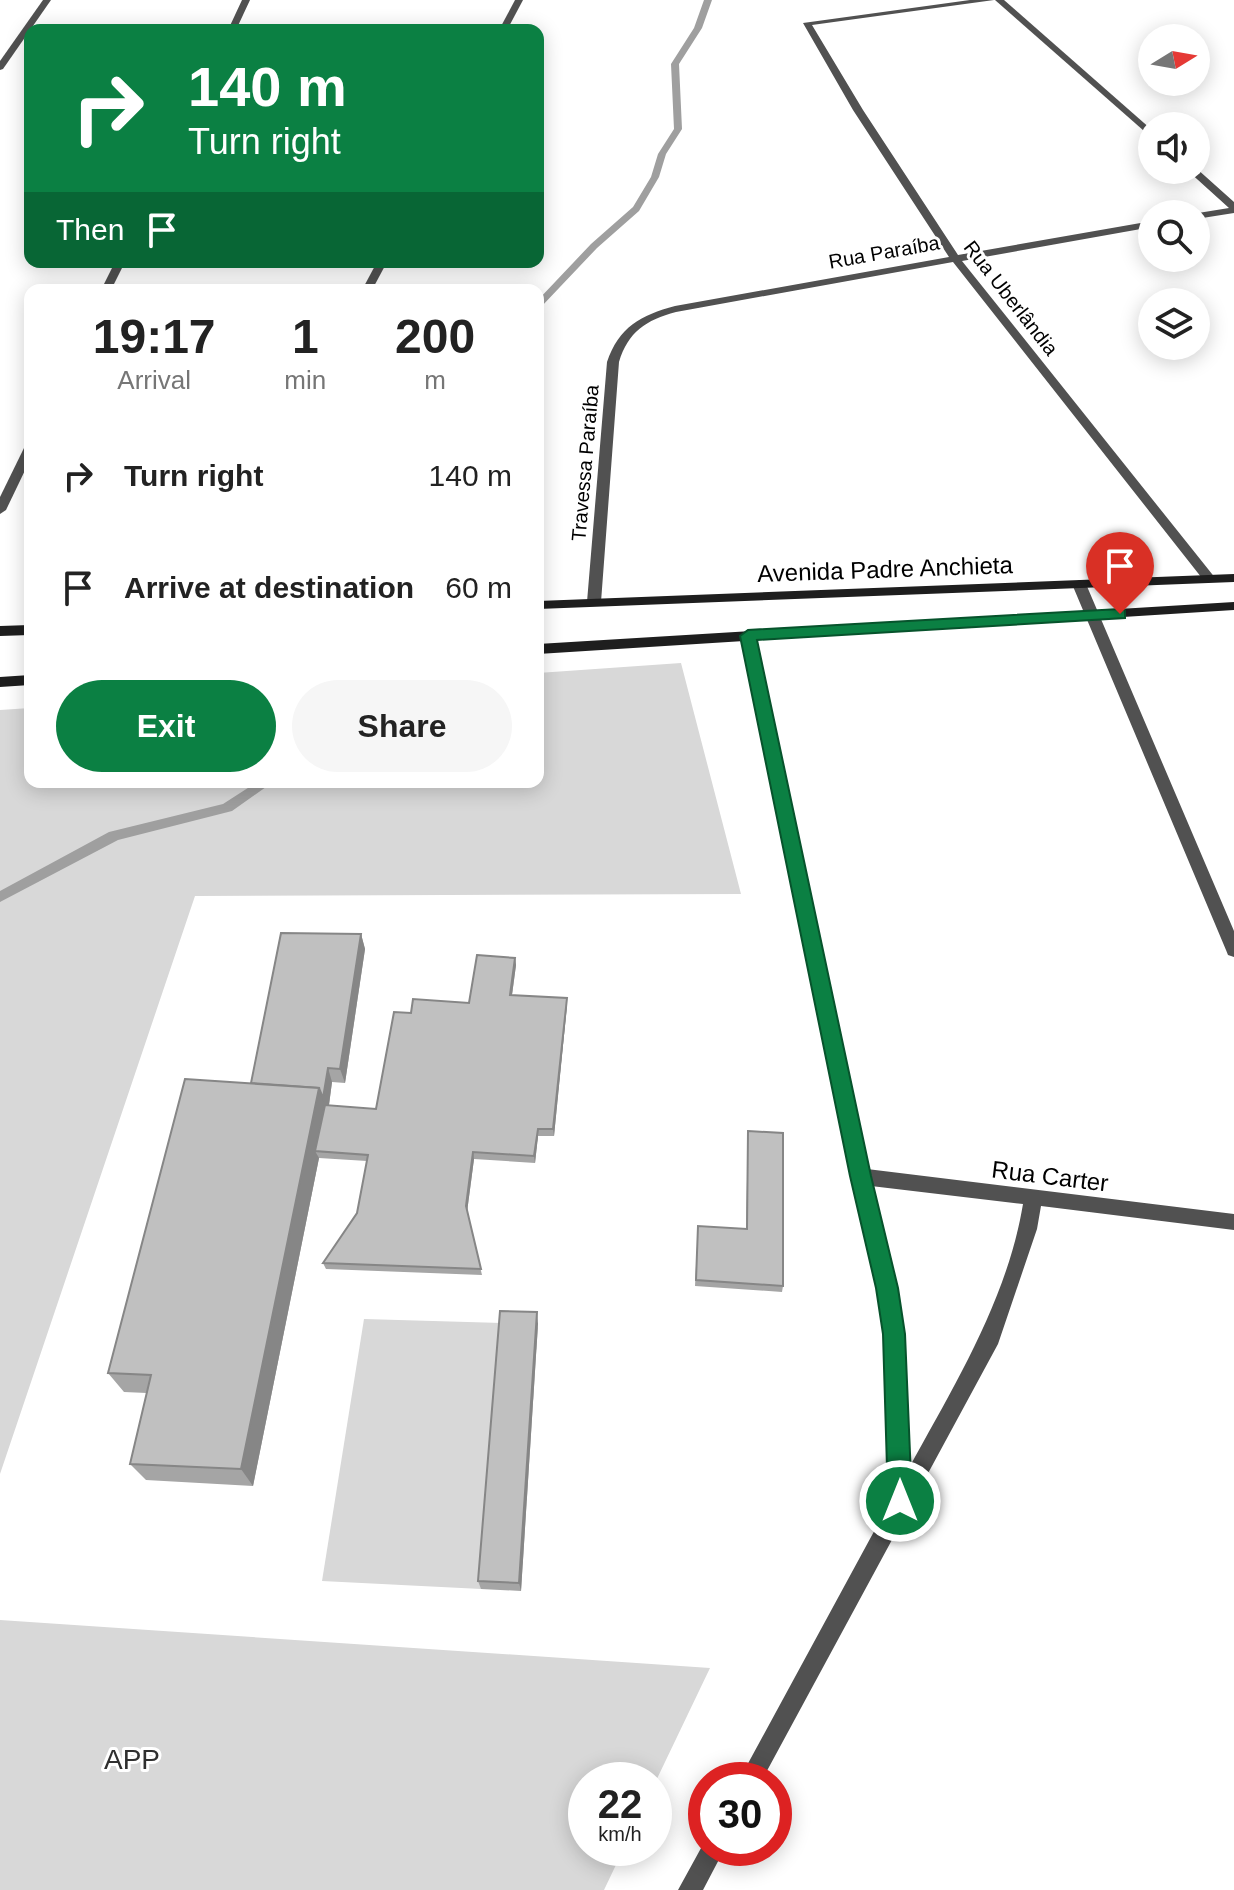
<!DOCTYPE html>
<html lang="en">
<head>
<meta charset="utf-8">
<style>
  body { margin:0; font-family:Arial,sans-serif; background:#f6f6f6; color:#222; height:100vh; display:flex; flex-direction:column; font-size:30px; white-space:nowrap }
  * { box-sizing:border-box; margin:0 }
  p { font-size:26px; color:#767676 }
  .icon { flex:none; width:44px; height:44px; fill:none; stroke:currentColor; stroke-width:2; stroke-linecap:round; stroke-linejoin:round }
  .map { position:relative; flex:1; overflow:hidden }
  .side { position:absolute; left:24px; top:284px; width:520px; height:504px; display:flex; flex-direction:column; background:#fff; border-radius:16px; box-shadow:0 4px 20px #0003 }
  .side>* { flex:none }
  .guide { position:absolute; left:24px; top:24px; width:520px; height:244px; border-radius:16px; box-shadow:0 4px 20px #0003; background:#0b8043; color:#fff; overflow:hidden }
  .needle { width:52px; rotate:79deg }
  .tools { position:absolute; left:1138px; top:24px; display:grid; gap:16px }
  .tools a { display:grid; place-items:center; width:72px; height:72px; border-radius:50%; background:#fff; box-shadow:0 4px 20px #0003; font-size:40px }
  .speed { position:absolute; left:568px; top:1762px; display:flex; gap:16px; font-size:40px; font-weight:700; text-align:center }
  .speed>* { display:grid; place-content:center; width:104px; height:104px; border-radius:50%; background:#fff; box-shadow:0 4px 20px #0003; line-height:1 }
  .speed small { font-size:20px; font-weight:400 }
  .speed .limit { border:12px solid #d22; background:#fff; color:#111 }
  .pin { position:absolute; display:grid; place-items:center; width:68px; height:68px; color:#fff; margin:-82px -34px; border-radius:50% 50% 50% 0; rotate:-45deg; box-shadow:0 0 8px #0007 }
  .pin .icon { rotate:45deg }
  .me { position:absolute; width:88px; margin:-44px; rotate:0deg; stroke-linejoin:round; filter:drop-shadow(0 0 6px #0008) }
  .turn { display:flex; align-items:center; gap:28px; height:168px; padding:0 32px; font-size:36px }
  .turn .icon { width:104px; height:104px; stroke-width:2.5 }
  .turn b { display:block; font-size:56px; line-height:68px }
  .then { display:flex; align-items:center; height:76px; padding:0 32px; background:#0003; gap:16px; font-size:30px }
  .eta { display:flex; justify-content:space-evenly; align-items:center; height:136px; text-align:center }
  .eta b { font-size:48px; font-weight:600; line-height:56px }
  .button { display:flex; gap:16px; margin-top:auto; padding:16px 32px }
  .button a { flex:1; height:92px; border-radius:48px; background:#0b8043; color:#fff; font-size:32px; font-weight:600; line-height:92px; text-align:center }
  .button a+a { background:#f6f6f6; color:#222 }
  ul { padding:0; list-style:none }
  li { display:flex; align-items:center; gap:24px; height:112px; padding:0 32px }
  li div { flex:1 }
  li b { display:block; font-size:30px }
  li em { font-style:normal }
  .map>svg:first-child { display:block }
</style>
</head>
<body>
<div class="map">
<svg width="1234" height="1890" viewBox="0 0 1234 1890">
  <rect width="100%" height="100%" fill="#fff"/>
  <g fill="#d8d8d8">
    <polygon points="681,663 741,894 195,896 0,1474 0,710 30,708 30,782 538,782 538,673"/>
    <polygon points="364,1319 502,1323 481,1589 322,1581"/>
    <polygon points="0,1620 710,1668 654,1785 654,1780 586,1780 586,1848 624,1848 604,1890 0,1890"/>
  </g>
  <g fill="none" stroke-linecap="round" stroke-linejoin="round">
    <g fill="#9f9f9f" fill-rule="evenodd">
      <polygon points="704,0 712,0 702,28 679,64 682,129 666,154 659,177 639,211 597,248 541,307 538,308 538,300 591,244 633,207 651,177 658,154 674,129 671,64 694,28"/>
      <polygon points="257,782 273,782 232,811 118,840 0,902 0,891 109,832 223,804"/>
    </g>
    <g fill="#515151" fill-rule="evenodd">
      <polygon points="43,0 51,0 3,69 0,70 0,61"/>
      <polygon points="242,0 250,0 236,30 228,30"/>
      <polygon points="515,0 523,0 507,30 499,30"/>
      <path d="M970 0H994L812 25 863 110 958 255 1152 221V227L962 261 1216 579 1215 582H1205L953 262 676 312C646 320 628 332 619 362L601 602 594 606 589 605 587 602 607 362C619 327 641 315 675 306L949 257 853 110 803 23Z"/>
      <polygon points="995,0 1004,0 1152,130 1152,138"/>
      <polygon points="1196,168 1234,202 1234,213 1196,219 1196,214 1192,214 1229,208 1187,170"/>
      <polygon points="115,262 125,262 111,290 101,290"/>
      <polygon points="377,262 387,262 372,290 362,290"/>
      <polygon points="30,444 30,460 6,510 0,514 0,497 24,448"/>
      <polygon points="1079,580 1086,584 1234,931 1234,957 1228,955 1226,950 1072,584"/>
      <path d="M748 631 755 636 867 1169 1234 1214V1230L1041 1206 1037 1229 998 1344 762 1780H739L890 1502 884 1334 878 1288 851 1176 741 636ZM871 1186 1023 1204C1007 1300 955 1384 909 1468L904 1334 896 1288Z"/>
      <polygon points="706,1839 706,1848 725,1848 703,1890 678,1890"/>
    </g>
    <g fill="#1e1e1e" fill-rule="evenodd">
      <polygon points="1234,574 1234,582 538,609 538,601"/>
      <polygon points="1234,602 1234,610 538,654 538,644"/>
      <polygon points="30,625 30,635 0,636 0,626"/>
      <polygon points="30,675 30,685 0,687 0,677"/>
    </g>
  </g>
  <g fill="#a5a5a5">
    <polygon points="361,934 365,949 345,1083 332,1082 329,1105 376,1109 411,1013 469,1003 515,958 516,965 512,995 567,1005 554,1136 538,1136 535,1163 474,1159 467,1212 482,1275 326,1269 323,1263 357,1213 367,1161 319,1158 253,1486 146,1480 130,1464 147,1393 124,1392 108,1373 251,1083"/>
    <polygon points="748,1131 783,1286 782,1292 695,1286 698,1226 746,1229"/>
    <polygon points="538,1324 521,1591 481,1589 478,1581"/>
  </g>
  <g fill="#868686">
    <polygon points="361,934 365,949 345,1083 340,1069"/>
    <polygon points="515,958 516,965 511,1002 510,995"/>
    <polygon points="567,998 567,1005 554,1136 553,1129"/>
    <polygon points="328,1068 332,1082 328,1112 315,1151 319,1158 253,1486 241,1469 319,1088"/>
    <polygon points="538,1129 538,1136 535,1163 534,1156"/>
    <polygon points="473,1152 474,1159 467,1212 466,1206"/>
    <polygon points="537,1312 538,1324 521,1591 519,1583"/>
  </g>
  <g fill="#c0c0c0" stroke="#868686" stroke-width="2">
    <polygon points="281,933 361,934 340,1069 328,1068 323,1098 319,1088 251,1083"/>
    <polygon points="477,955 515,958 510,995 567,998 553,1129 538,1129 534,1156 473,1152 466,1206 481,1269 323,1263 357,1213 368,1155 315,1151 325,1105 376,1109 394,1012 411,1013 413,999 469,1003"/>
    <polygon points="185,1079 319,1088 241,1469 130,1464 151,1375 108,1373"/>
    <polygon points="748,1131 783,1133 783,1286 696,1280 698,1226 747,1229"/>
    <polygon points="500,1311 537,1312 519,1583 478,1581"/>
  </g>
  <polygon fill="#0b8043" stroke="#07532c" stroke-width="2" points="1120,609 1125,610 1125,618 757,640 871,1176 898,1288 905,1334 912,1501 908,1509 900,1513 892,1509 888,1501 883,1334 876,1288 850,1176 740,636 748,630"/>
  <g text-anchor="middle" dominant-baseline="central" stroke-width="6" stroke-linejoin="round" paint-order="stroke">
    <g font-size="20" fill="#000" stroke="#fff">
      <text transform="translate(884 252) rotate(-10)">Rua Paraíba</text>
      <text transform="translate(1011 298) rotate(52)">Rua Uberlândia</text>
      <text transform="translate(585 463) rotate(-85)">Travessa Paraíba</text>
    </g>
    <g font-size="24" fill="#000" stroke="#fff">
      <text transform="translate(885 569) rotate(-2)">Avenida Padre Anchieta</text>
      <text transform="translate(1050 1176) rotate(7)">Rua Carter</text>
    </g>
    <g font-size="28" fill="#2f2f2f" stroke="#fff">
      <text x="132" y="1759">APP</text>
    </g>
  </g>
</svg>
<div class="tools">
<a><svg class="needle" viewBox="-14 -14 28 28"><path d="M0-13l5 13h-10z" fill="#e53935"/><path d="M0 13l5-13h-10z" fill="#767676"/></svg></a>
<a><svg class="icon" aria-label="sound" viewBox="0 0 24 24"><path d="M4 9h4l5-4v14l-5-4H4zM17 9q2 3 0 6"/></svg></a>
<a><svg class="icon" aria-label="search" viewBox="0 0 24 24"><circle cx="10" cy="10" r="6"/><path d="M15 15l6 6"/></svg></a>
<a><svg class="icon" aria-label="layers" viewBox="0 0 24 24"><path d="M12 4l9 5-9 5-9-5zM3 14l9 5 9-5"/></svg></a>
</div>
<div class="speed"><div>22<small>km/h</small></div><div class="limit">30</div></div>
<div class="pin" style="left:1120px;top:614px;background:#d93025"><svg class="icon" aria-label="arrive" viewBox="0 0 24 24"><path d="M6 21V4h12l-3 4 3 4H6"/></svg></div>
<svg class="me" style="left:900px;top:1501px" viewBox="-20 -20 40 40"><circle r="17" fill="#0b8043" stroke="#fff" stroke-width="3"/><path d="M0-11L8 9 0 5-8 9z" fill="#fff"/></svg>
<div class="guide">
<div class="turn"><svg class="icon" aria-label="right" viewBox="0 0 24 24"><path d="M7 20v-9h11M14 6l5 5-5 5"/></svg><div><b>140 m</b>Turn right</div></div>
<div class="then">Then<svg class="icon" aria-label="arrive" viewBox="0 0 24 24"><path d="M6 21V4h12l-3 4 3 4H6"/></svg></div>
</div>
<section class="side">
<div class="eta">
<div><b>19:17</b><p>Arrival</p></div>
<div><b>1</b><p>min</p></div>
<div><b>200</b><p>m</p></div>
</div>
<ul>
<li><svg class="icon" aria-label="right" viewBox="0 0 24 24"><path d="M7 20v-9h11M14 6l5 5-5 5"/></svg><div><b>Turn right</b></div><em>140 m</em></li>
<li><svg class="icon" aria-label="arrive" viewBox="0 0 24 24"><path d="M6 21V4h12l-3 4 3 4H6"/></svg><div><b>Arrive at destination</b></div><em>60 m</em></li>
</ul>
<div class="button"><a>Exit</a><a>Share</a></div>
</section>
</div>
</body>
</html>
